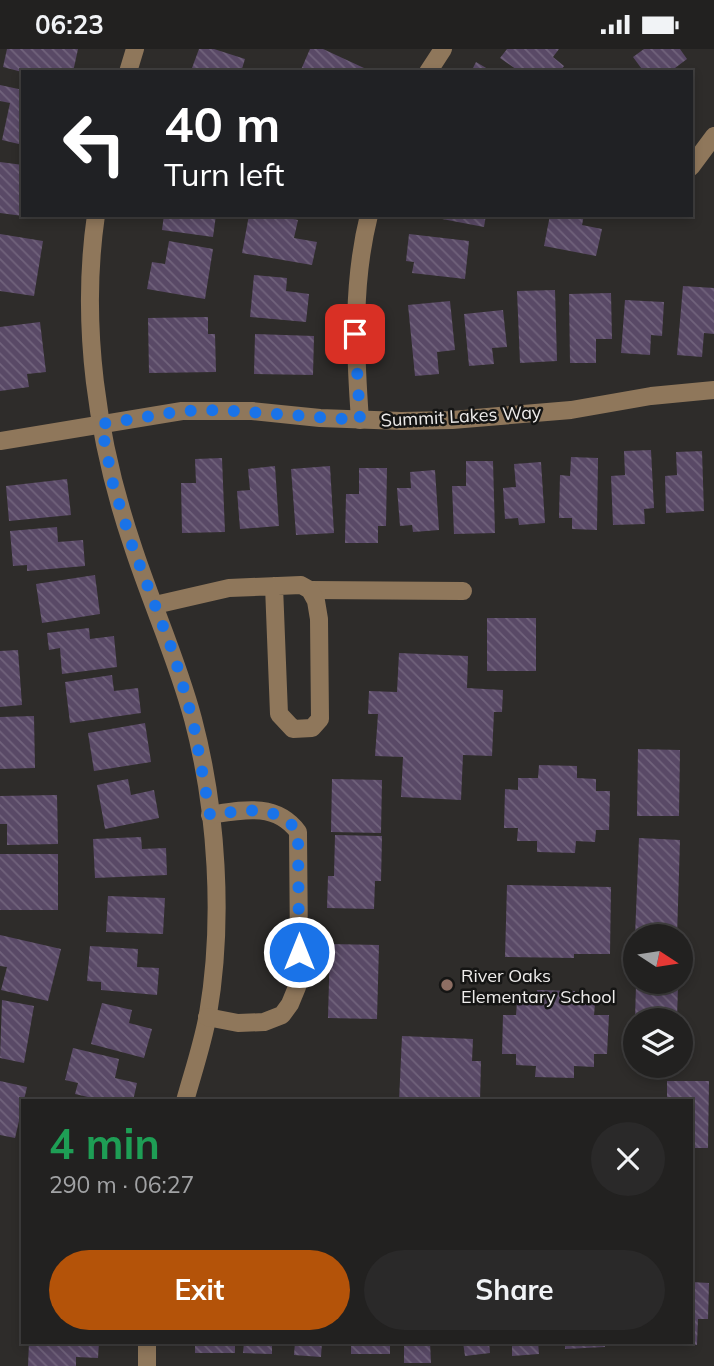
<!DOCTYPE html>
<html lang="en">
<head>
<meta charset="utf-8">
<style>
  body { margin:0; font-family:Mulish,sans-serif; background:#2a2929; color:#f1f3f6; height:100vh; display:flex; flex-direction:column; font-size:26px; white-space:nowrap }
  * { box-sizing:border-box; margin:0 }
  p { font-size:23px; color:#a2a3a5 }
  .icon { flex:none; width:38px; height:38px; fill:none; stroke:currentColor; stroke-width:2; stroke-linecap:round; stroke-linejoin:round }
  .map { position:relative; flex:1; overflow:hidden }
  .side { position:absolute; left:21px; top:1050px; width:672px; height:245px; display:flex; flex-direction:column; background:#222120; border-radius:0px; box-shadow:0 4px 10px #0003,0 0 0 2px #3f3e3e }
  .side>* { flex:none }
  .hud { position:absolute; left:21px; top:21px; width:672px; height:147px; border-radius:0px; box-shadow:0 4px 10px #0003,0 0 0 2px #3f3e3e; background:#202124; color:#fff; overflow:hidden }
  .needle { width:46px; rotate:102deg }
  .controls { position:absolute; left:623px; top:875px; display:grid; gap:14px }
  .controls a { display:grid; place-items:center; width:70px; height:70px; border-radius:50%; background:#222120; box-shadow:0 4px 10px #0003,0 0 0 2px #3f3e3e; font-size:35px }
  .pin { position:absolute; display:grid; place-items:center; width:60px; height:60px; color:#fff; margin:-30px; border-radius:14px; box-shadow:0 4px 10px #0006 }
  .me { position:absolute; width:77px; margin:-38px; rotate:0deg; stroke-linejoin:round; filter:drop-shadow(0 0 5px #0008) }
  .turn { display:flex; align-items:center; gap:24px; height:147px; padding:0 28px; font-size:32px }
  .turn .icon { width:91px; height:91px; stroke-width:2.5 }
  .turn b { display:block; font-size:49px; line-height:60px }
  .round { display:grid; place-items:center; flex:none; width:74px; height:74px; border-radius:37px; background:#2a2929 }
  .overview { display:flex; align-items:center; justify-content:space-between; height:119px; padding:0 28px }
  h1 { font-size:42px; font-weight:700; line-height:52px; color:#1e9e55 }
  .button { display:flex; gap:14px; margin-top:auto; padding:14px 28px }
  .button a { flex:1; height:80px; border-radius:42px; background:#b45309; color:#fff; font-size:28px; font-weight:700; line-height:80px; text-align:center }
  .button a+a { background:#2a2929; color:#f1f3f6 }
  .status { display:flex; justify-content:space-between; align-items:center; height:49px; padding:0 35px; background:#222120; direction:ltr }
  .status svg { height:19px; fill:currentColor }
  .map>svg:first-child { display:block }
</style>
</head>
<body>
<div class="status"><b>06:23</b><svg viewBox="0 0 49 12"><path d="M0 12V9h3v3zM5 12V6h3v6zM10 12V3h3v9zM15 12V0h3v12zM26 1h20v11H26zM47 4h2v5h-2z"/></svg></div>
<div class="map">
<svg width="714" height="1317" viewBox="0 0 714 1317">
  <defs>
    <pattern id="building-back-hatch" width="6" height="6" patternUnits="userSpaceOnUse" patternTransform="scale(1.75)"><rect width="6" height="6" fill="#594966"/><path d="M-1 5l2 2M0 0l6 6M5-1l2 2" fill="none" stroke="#71637c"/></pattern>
  </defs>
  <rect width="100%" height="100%" fill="#2e2c2a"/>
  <g fill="url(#building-back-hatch)">
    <polygon points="7,0 78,0 73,23 22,23 3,18"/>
    <polygon points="199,0 214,0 245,10 241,23 201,23 192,19"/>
    <polygon points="310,0 323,0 364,19 363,23 300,23"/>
    <polygon points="507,0 559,0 553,8 564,17 560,23 520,23 500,9"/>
    <polygon points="644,0 680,0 687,10 675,19 678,23 644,23 633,8"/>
    <polygon points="476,13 493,23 471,23"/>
    <polygon points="0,36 23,41 23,96 2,91 10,54 0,52"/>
    <polygon points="0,113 23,116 23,167 0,164"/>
    <polygon points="164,166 216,166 213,188 162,181"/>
    <polygon points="249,166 274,166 298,171 294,189 317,193 312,216 242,204"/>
    <polygon points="438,166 486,166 484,178 437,169"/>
    <polygon points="550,166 584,166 582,176 602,180 596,207 544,197"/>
    <polygon points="0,185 43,192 34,247 0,242"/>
    <polygon points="409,185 469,192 465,230 412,224 414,213 406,212"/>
    <polygon points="169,192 213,200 205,250 147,240 152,213 165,215"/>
    <polygon points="254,226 287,229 286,242 309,245 306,273 250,268"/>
    <polygon points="683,237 714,239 714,285 704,284 702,308 677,306"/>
    <polygon points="555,241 557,312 520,314 517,242"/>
    <polygon points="611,244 612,290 596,290 596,314 570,314 569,245"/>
    <polygon points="625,251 664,253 662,287 651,286 650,306 621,304"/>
    <polygon points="450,252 455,301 437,303 439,325 415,327 408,256"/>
    <polygon points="503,261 507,298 492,299 494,315 469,317 464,265"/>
    <polygon points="208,268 208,285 215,285 216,323 149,324 148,269"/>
    <polygon points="40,273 46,323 27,325 29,338 0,342 0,278"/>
    <polygon points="255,285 314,287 313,326 254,325"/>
    <polygon points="651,401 654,459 644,460 645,475 613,476 611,427 625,426 624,402"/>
    <polygon points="702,402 704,462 666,464 665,427 677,426 676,403"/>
    <polygon points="571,408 598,409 597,481 572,480 572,469 559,469 560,426 570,427"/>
    <polygon points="222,409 225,483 182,484 181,434 196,434 195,410"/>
    <polygon points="466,412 493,412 495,484 454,485 452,437 466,437"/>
    <polygon points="541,413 545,474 519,476 518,469 505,470 503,439 516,438 514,415"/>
    <polygon points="275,417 279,477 240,480 237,442 250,441 248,420"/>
    <polygon points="330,417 334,484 296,486 291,420"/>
    <polygon points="359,419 387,419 386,477 378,477 378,494 345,494 346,445 359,445"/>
    <polygon points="435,421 439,481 413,483 412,476 400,477 397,439 411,439 410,423"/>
    <polygon points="67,430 71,466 9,472 6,437"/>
    <polygon points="57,478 58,493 83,491 85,517 27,522 27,516 13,517 10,482"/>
    <polygon points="95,526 100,565 42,574 36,535"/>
    <rect x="487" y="569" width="49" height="53"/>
    <polygon points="89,579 90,590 114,587 117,618 62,625 60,599 49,601 47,584"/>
    <polygon points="18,601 22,656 0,658 0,602"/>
    <polygon points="399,604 468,607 467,639 503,641 502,663 494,663 492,707 463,706 461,751 401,748 403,708 375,707 378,665 368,665 369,642 397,643"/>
    <polygon points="112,626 114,642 138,639 141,664 70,674 65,633"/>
    <polygon points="34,667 35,719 0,720 0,668"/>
    <polygon points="145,674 151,713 94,722 88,684"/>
    <polygon points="638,700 680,701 679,767 637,767"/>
    <polygon points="539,716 577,717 577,729 596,730 596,742 610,742 609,781 596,781 595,793 576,792 575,804 537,803 537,792 517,792 518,779 504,779 505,740 518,741 518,729 538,729"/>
    <polygon points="128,730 131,746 154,741 159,769 105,780 97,736"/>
    <polygon points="332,730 382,731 381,784 331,783"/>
    <polygon points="57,746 58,795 7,796 7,775 0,775 0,747"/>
    <polygon points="335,786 382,787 381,832 375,832 374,860 327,859 328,827 334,827"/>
    <polygon points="141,788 142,800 166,799 167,826 95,829 93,790"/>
    <polygon points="639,789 680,791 677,887 635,887"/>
    <rect x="0" y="805" width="58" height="56"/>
    <polygon points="507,836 611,838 610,905 574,905 574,909 505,908"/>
    <polygon points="108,847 165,849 163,885 106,883"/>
    <polygon points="0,886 61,900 48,952 1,941 7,918 0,917"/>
    <polygon points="330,895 379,896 377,970 328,969"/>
    <polygon points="90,897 138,900 137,918 159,919 157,946 101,941 101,933 87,932"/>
    <polygon points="636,935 678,936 677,971 635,971"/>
    <polygon points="537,941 575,942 575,954 595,955 594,966 609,966 607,1005 594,1005 594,1018 574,1017 574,1029 535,1028 536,1017 516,1016 516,1005 502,1005 503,966 516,966 517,953 536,954"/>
    <polygon points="2,951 34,957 24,1014 0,1009"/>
    <polygon points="102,954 132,961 129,974 152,980 144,1009 91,995"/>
    <polygon points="402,987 473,990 472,1012 481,1012 480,1052 399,1052"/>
    <polygon points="73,999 119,1010 115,1029 137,1034 133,1052 105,1052 75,1045 78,1034 65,1031"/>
    <polygon points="0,1032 27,1038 15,1089 0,1086"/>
    <polygon points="667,1032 709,1032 708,1099 691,1099 691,1052 667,1052"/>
    <polygon points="691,1233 709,1234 708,1270 698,1270 697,1296 691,1295"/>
    <polygon points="29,1293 99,1293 98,1309 76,1308 76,1317 28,1317"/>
    <rect x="195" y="1293" width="40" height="11"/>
    <polygon points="244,1293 272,1293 272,1305 243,1304"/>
    <polygon points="295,1293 322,1293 321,1308 294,1306"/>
    <rect x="351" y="1293" width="39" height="12"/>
    <polygon points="404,1293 430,1293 431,1314 404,1314"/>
    <polygon points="463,1293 489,1293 490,1304 465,1307"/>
    <polygon points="512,1293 538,1293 539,1305 512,1307"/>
    <polygon points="565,1293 605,1293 605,1298 565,1300"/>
  </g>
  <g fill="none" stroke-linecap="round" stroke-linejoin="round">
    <g stroke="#8f775b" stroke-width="18">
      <polyline points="128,23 135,0"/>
      <polyline points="428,23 443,0"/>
      <polyline points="691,118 714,87"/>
      <path d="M96 166C80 276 97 391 132 495 151 554 177 610 193 670 217 761 224 872 208 965 203 994 193 1023 185 1052"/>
      <path d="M360 371C355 302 352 234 369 166"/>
      <polyline points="0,392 182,362 252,362 320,369 401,372 452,371 571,361 651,347 714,341"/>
      <polyline points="310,541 463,542"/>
      <polyline points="155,556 229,539 301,536 310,541 316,552 319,570 320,670 312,679 293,680 279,665 274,537"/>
      <path d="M207 968 238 974 264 973 282 966 290 955 297 938 299 903 298 783C276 753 242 761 210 766"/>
      <polyline points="147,1317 147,1293"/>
    </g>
  </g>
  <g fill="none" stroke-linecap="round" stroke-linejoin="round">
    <path stroke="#1a73e8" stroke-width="12" stroke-dasharray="0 21.6" d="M299 903 298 783C275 753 243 762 210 766L193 672 174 606 132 496 113 435 101 375 182 362 220 361 360 371 355 285"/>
  </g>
  <circle fill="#8d6e63" stroke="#151514" stroke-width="2.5" cx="447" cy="936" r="7"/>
  <g text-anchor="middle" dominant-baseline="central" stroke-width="5" stroke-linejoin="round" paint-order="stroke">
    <g font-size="18" fill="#eeeceb" stroke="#151514">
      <text transform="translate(461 367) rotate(-3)">Summit Lakes Way</text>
    </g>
    <g font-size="18" fill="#eeeceb" stroke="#151514" text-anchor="start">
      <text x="461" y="926">River Oaks<tspan x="461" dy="21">Elementary School</tspan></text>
    </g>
  </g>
</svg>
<div class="controls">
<a><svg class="needle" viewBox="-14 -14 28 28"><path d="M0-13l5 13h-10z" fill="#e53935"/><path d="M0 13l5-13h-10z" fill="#a2a3a5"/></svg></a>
<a><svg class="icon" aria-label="layers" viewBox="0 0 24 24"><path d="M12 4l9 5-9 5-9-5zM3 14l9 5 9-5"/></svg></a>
</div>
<div class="pin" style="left:355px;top:285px;background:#d93025"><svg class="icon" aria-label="arrive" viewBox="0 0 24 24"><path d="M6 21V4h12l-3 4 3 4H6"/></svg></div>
<svg class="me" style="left:299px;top:903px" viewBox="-20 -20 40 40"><circle r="17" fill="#1a73e8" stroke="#fff" stroke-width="3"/><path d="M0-11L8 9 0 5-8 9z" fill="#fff"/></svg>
<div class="hud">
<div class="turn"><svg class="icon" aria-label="left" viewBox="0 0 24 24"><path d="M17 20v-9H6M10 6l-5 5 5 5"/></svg><div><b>40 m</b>Turn left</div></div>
</div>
<section class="side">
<div class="overview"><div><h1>4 min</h1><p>290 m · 06:27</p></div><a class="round"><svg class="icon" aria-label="close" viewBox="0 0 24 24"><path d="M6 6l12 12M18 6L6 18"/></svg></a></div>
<div class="button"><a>Exit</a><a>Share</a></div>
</section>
</div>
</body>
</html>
